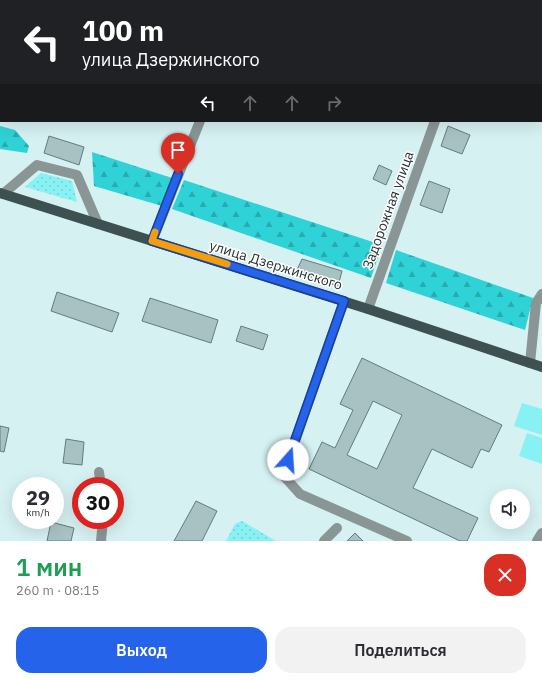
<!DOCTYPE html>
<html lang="ru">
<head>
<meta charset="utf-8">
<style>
  body { margin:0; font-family:"IBM Plex Sans",sans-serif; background:#f2f2f3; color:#2b2b33; height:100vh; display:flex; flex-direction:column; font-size:15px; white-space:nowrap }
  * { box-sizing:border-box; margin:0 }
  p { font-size:13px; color:#7c7c81 }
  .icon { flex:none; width:22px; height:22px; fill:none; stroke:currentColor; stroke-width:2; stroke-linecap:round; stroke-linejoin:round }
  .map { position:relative; height:541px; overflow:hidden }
  .sheet { display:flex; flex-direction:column; background:#fff; flex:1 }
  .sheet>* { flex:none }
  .guide { position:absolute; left:0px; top:0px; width:542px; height:122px; box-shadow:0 4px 16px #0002; background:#202124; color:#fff; overflow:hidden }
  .tools { position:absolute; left:490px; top:489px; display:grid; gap:8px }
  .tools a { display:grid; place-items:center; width:40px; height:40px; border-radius:50%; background:#fff; box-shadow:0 4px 16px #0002; font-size:20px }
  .speed { position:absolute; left:12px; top:477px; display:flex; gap:8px; font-size:20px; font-weight:700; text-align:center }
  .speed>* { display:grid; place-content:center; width:52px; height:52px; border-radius:50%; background:#fff; box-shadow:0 4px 16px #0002; line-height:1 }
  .speed small { font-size:10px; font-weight:400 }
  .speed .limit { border:6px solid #d22; background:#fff; color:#111 }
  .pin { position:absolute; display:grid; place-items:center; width:34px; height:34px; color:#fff; margin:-41px -17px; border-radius:50% 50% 50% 0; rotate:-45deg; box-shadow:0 0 4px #0007 }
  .pin .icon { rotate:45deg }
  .me { position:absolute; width:44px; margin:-22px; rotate:19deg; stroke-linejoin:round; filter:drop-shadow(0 0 3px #0008) }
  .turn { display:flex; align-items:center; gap:14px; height:84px; padding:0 16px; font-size:18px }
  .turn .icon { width:52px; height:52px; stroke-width:2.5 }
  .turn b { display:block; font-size:28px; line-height:34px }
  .lanes { display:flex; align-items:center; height:38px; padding:0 16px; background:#0003; justify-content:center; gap:20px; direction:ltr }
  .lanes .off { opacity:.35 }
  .round { display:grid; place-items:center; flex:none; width:42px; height:42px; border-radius:16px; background:#f2f2f3 }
  .headline { display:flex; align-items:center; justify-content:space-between; height:68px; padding:0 16px }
  h1 { font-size:24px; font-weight:600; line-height:30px; color:#1e9e55 }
  .primary-button { display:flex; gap:8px; margin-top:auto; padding:8px 16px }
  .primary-button a { flex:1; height:46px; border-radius:16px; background:#2563eb; color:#fff; font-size:16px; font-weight:600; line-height:46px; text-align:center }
  .primary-button a+a { background:#f2f2f3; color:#2b2b33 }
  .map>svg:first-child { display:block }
</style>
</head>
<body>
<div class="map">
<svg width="542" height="541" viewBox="0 0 542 541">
  <defs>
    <pattern id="grass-dots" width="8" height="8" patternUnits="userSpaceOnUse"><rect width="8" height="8" fill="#88f1f4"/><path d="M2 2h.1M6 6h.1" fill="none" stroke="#75cfd2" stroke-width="1.8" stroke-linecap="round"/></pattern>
    <pattern id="forest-firs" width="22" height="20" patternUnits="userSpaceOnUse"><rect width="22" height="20" fill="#2fd2d7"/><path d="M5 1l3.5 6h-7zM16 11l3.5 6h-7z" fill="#28abaf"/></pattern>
  </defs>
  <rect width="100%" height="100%" fill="#d6f1f2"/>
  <g fill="url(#grass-dots)">
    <polygon points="41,173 72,181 77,202 25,187"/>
    <polygon points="242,521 276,541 226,541 235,524"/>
  </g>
  <g fill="url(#forest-firs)">
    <polygon points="0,126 15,130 29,146 27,153 0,149"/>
    <polygon points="92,152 172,178 162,206 94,186"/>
    <polygon points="184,180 382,245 371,278 172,209"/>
    <polygon points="396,250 533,298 525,330 386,283"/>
  </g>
  <g fill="#88f1f4">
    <polygon points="522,403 542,409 542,435 514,426"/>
    <polygon points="527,433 542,438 542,464 519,456"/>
  </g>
  <g fill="#a8c2c3" stroke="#637c7d" fill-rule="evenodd">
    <polygon points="448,126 470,135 462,154 441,146"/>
    <polygon points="49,136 84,147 79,165 44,153"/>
    <polygon points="379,165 392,171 386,185 373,179"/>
    <polygon points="429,181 450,189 442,213 420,205"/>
    <polygon points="302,259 342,271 338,286 296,272"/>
    <polygon points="57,292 119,313 112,332 51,311"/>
    <polygon points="150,298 218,320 211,343 142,321"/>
    <polygon points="241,326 268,335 263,350 236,341"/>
    <path d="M362 358 502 425 489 452 481 449 472 468 432 449 413 488 478 518 467 541H460L309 469 322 442 335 448 353 410 340 404ZM373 401 402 415 377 469 347 455Z"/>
    <polygon points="0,426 9,428 4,452 0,451"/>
    <polygon points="66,439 84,442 82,465 63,463"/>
    <polygon points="196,501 217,511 202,541 174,541"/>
    <polygon points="51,522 74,528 71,541 47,541"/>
    <polygon points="355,533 363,541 347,541"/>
  </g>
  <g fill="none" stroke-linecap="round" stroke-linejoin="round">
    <g stroke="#8a9696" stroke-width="10">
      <polyline points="18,1 18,0"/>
      <polyline points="248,1 249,0"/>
      <polyline points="478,1 479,0"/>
      <polyline points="0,51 1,49"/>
      <polyline points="3,194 37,165 77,175 98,224"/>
      <polyline points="152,241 200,121"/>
      <polyline points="344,301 283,475 300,494 407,541"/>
      <polyline points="368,309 435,121"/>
      <polyline points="530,363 536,303 542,294"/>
      <polyline points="99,472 101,486"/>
      <polyline points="101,541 103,520"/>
      <polyline points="324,541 337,528"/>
      <polyline points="537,541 542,533"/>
    </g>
    <polyline stroke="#3d5151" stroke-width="10" points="0,193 368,309 542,367"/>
  </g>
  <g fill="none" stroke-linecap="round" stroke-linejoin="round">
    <g stroke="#184099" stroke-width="10">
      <polyline id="route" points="178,174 152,241 344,301 288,460"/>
    </g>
    <use href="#route" stroke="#2563eb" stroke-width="7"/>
    <polyline stroke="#f59e0b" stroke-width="7" points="155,232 152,241 227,264"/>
  </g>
  <g text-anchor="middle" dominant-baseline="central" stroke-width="3" stroke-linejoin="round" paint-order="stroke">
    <g font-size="14" fill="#273132" stroke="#fff">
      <text transform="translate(388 210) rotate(-70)">Задорожная улица</text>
      <text transform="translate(276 265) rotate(17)">улица Дзержинского</text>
    </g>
  </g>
</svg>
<div class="tools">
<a><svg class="icon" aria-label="sound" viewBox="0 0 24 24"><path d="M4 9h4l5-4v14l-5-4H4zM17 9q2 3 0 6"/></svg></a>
</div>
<div class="speed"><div>29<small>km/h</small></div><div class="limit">30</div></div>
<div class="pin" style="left:178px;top:174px;background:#d93025"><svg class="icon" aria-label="arrive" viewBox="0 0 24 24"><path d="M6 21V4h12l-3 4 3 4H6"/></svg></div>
<svg class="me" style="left:288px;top:460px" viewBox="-20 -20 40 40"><circle r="19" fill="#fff"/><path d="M0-13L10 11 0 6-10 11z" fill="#2563eb"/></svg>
<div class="guide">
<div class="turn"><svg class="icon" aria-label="left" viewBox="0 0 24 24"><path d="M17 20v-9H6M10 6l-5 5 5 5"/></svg><div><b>100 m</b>улица Дзержинского</div></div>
<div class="lanes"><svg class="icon" aria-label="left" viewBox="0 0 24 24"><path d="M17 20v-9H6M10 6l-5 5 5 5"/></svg><svg class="icon off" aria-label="ahead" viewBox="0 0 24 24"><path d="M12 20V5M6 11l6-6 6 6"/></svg><svg class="icon off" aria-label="ahead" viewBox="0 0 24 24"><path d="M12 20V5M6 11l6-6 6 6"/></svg><svg class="icon off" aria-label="right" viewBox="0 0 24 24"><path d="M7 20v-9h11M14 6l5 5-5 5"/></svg></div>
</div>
</div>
<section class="sheet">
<div class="headline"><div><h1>1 мин</h1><p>260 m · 08:15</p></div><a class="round" style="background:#d93025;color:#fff"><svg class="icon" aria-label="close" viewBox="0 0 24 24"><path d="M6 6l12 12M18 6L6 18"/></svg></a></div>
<div class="primary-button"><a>Выход</a><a>Поделиться</a></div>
</section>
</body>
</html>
